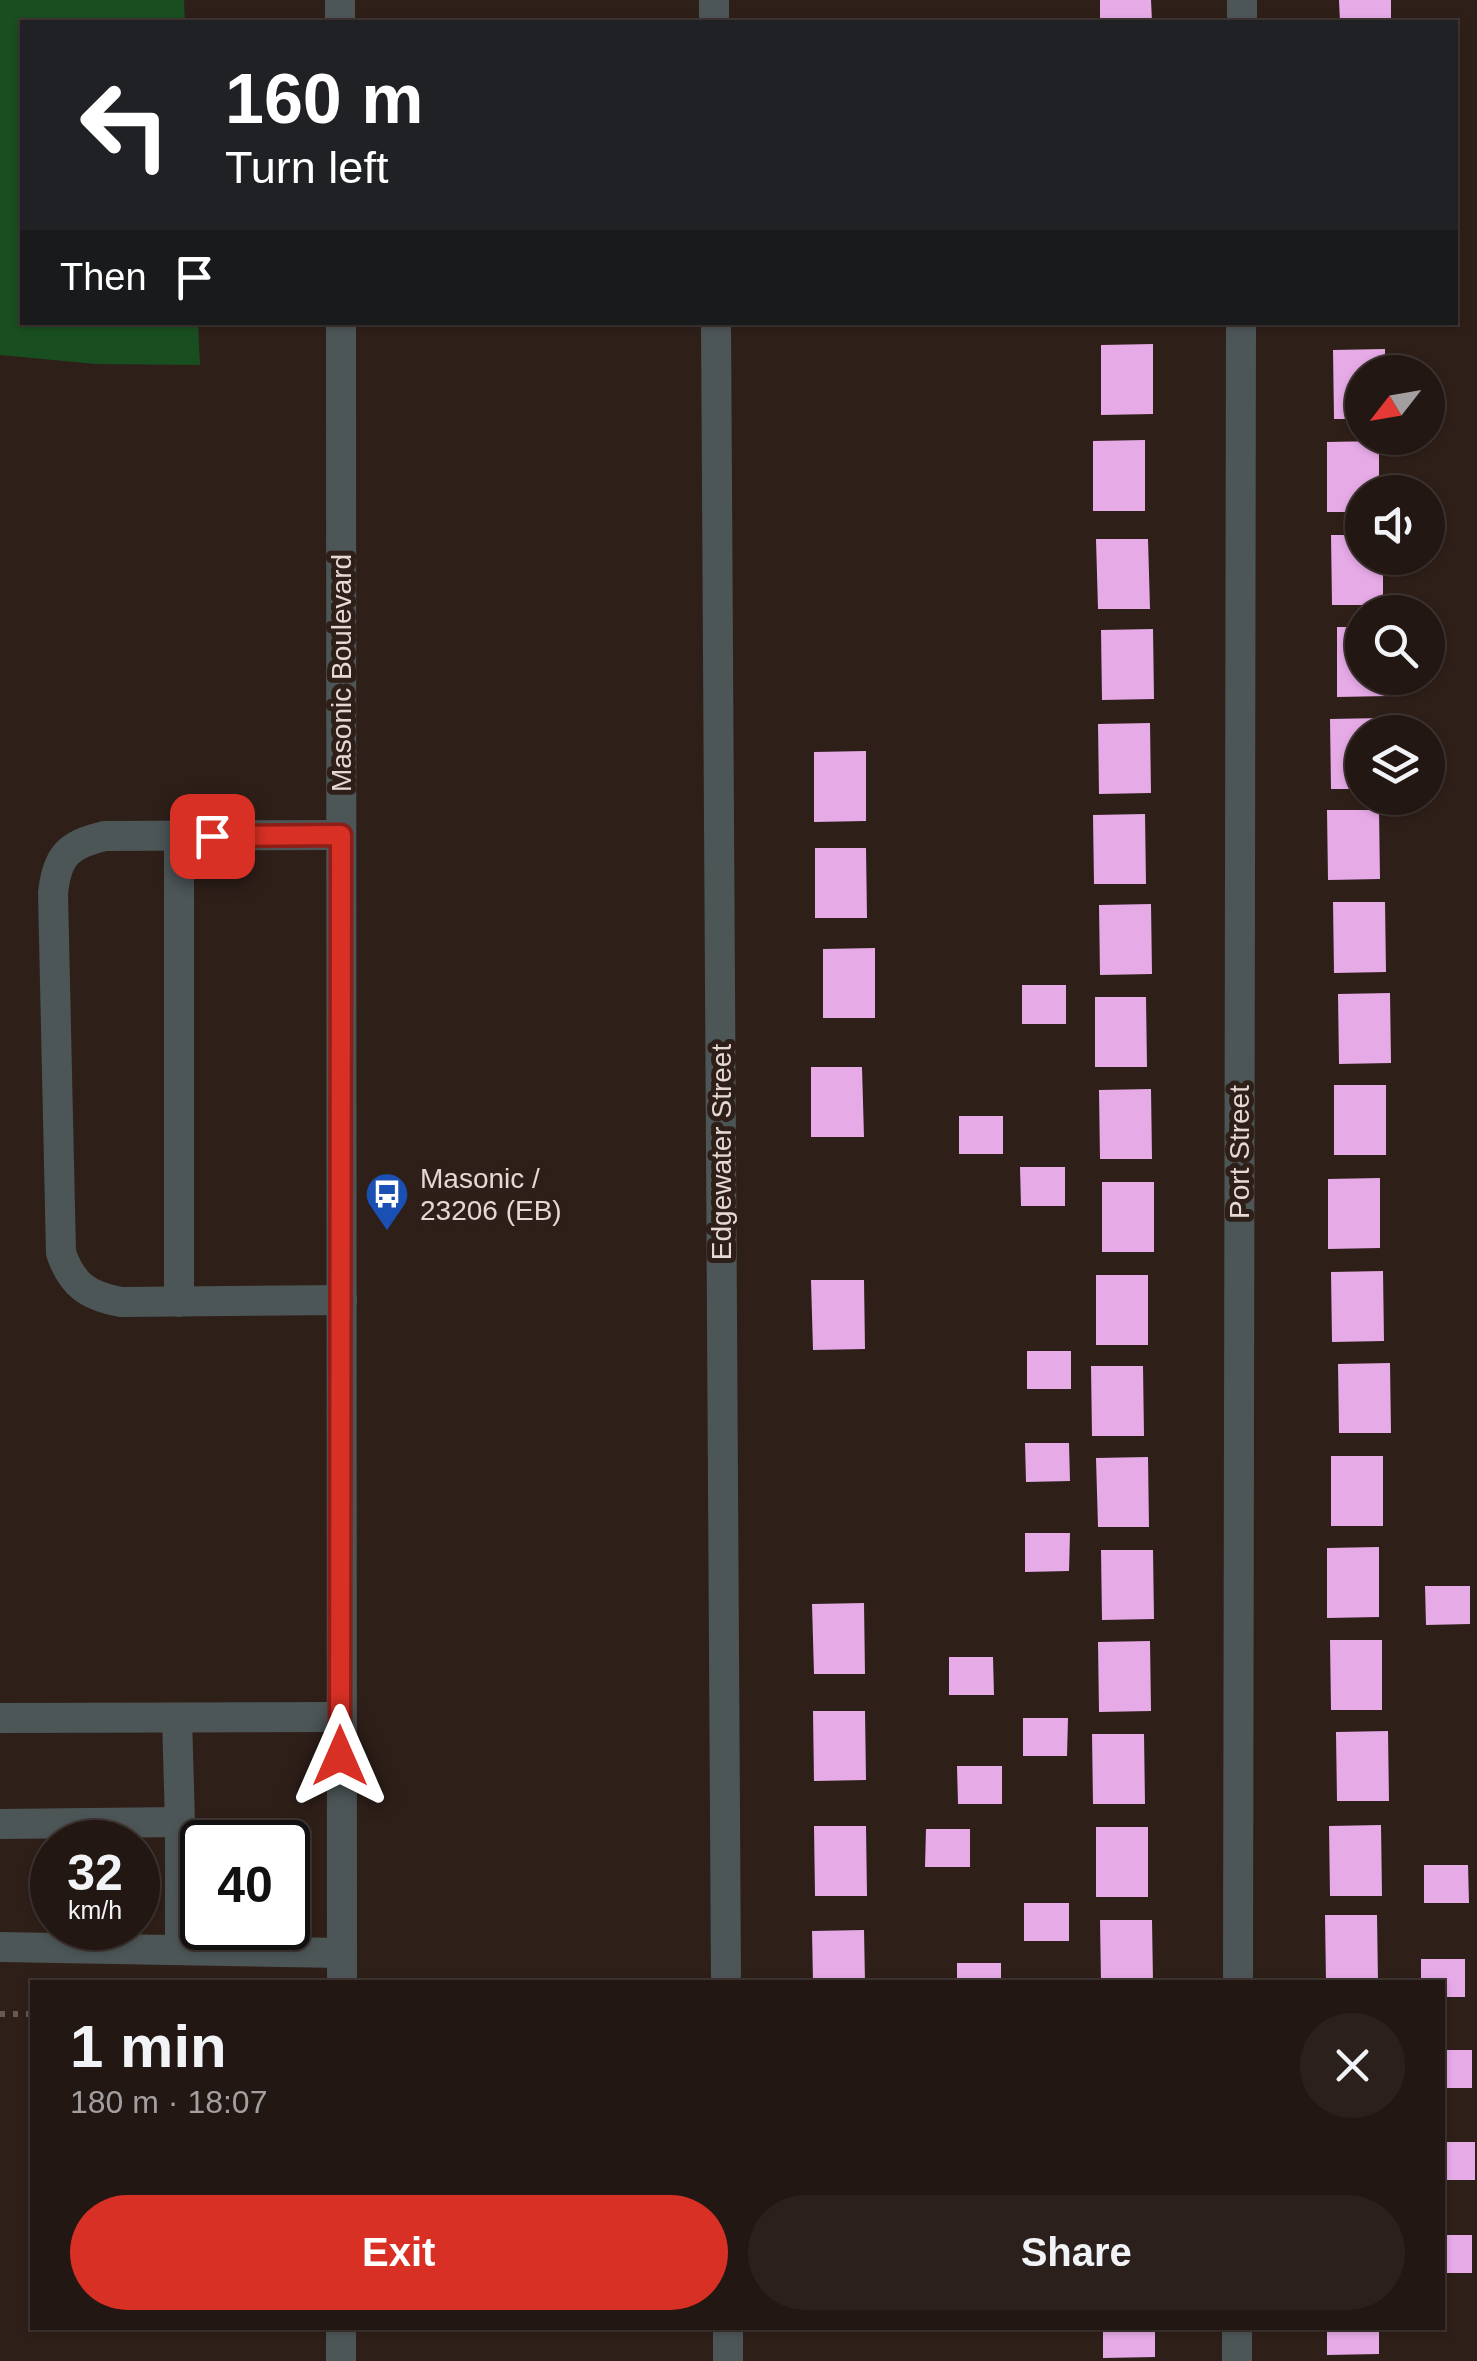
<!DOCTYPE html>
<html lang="en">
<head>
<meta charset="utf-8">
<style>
  body { margin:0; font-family:Helvetica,sans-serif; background:#2b201c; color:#f1f3f6; height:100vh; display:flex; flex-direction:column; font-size:38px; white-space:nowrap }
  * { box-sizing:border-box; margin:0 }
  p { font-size:32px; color:#a39fa0 }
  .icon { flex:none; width:55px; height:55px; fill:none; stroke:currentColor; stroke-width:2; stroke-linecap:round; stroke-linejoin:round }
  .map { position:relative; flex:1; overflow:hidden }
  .drawer { position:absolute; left:30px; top:1980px; width:1415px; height:350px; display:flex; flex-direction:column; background:#231713; border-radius:0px; box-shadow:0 2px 8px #0004,0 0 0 2px #403633 }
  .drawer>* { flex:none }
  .top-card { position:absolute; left:20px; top:20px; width:1438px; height:305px; border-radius:0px; box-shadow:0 2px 8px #0004,0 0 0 2px #403633; background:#202124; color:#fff; overflow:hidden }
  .needle { width:65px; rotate:239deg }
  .controls { position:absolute; left:1345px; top:355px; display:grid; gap:20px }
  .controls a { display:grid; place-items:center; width:100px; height:100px; border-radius:50%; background:#231713; box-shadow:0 2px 8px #0004,0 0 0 2px #403633; font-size:50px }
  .speed { position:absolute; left:30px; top:1820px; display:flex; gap:20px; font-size:50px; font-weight:700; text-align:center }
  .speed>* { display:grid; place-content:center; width:130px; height:130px; border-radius:50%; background:#231713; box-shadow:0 2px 8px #0004,0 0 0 2px #403633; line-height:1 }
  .speed small { font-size:25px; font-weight:400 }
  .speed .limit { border:5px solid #111; border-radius:15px; background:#fff; color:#111 }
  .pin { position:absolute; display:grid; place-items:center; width:85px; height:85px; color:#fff; margin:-42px; border-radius:20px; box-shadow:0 5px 15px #0006 }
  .me { position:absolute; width:110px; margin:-55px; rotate:0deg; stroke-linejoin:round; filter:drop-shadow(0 0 8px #0008) }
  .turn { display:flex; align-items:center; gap:35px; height:210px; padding:0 40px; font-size:45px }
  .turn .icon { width:130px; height:130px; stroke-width:2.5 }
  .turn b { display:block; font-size:70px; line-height:85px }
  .then { display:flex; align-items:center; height:95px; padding:0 40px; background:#0003; gap:20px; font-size:38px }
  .round { display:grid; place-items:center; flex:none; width:105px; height:105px; border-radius:52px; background:#2b201c }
  .headline { display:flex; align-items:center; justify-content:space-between; height:170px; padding:0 40px }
  h1 { font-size:60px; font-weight:600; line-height:75px }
  .cta { display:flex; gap:20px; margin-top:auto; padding:20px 40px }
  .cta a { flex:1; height:115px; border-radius:60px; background:#d93025; color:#fff; font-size:40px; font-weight:600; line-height:115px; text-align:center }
  .cta a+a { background:#2b201c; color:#f1f3f6 }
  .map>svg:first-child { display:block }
</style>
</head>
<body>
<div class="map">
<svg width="1477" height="2361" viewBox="0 0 1477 2361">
  <rect width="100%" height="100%" fill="#2f1f19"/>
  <polygon fill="#194e21" points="0,0 184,0 185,22 22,22 22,322 198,323 200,365 96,364 0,355"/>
  <g fill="#e6aae7">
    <polygon points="1100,0 1151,0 1152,22 1100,22"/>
    <polygon points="1339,0 1391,0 1391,22 1340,22"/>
    <rect x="1343" y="322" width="52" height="5"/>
    <polygon points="1153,344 1153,414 1101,415 1101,345"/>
    <polygon points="1385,349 1385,372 1362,372 1362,419 1334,419 1333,350"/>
    <polygon points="1145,440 1145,511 1093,511 1093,441"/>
    <polygon points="1379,441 1379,492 1362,492 1362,512 1327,512 1327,442"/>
    <polygon points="1331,535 1362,535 1362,558 1383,558 1383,605 1332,605"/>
    <polygon points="1096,539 1148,539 1150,609 1098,609"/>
    <polygon points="1337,627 1362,627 1362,678 1389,678 1389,696 1337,697"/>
    <polygon points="1153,629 1154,699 1102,700 1101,630"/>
    <polygon points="1382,718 1382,732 1362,732 1362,789 1331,789 1330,719"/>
    <polygon points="1150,723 1151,793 1099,794 1098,724"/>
    <polygon points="866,751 866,821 814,822 814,752"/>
    <polygon points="1327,810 1379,810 1380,879 1328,880"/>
    <polygon points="1145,814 1146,884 1094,884 1093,815"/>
    <polygon points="815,848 866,848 867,918 815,918"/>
    <polygon points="1333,902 1385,902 1386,972 1334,973"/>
    <polygon points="1151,904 1152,974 1100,975 1099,905"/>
    <polygon points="875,948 875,1018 823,1018 823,949"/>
    <rect x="1022" y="985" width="44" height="39"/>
    <polygon points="1390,993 1391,1063 1339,1064 1338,994"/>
    <polygon points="1095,997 1146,997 1147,1067 1095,1067"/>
    <polygon points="811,1067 862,1067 864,1137 811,1137"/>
    <rect x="1334" y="1085" width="52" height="70"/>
    <polygon points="1151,1089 1152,1159 1100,1159 1099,1090"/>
    <rect x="959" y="1116" width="44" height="38"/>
    <polygon points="1020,1167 1065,1167 1065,1206 1021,1206"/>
    <polygon points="1380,1178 1380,1248 1328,1249 1328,1179"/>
    <rect x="1102" y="1182" width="52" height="70"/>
    <polygon points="1383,1271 1384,1341 1332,1342 1331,1272"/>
    <rect x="1096" y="1275" width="52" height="70"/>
    <polygon points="811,1280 864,1280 865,1349 813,1350"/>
    <rect x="1027" y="1351" width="44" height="38"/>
    <polygon points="1390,1363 1391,1433 1339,1433 1338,1364"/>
    <polygon points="1091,1366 1143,1366 1144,1436 1092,1436"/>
    <polygon points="1025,1443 1069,1443 1070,1481 1026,1482"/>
    <rect x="1331" y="1456" width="52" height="70"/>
    <polygon points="1148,1457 1149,1527 1098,1527 1096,1458"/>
    <polygon points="1025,1533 1070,1533 1069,1571 1025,1572"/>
    <polygon points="1379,1547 1379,1617 1327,1618 1327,1548"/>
    <polygon points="1101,1550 1153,1550 1154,1619 1102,1620"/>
    <polygon points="1425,1586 1470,1586 1470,1624 1426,1625"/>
    <polygon points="864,1603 865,1674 814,1674 812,1604"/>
    <polygon points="1330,1640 1382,1640 1382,1710 1331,1710"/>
    <polygon points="1150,1641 1151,1711 1099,1712 1098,1642"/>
    <polygon points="949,1657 993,1657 994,1695 949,1695"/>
    <polygon points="813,1711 865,1711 866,1780 814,1781"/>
    <polygon points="1023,1718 1068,1718 1067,1756 1023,1756"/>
    <polygon points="1388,1731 1389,1801 1337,1801 1336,1732"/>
    <polygon points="1092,1734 1144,1734 1145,1804 1093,1804"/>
    <polygon points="957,1766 1002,1766 1002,1804 958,1804"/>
    <polygon points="1381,1825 1382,1896 1330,1896 1329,1826"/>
    <polygon points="814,1826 866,1826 867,1896 815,1896"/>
    <rect x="1096" y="1827" width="52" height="70"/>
    <polygon points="926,1829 970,1829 970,1867 925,1867"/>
    <polygon points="1424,1865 1468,1865 1469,1903 1424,1903"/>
    <rect x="1024" y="1903" width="45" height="38"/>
    <polygon points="1325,1915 1377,1915 1378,1982 1326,1982"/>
    <polygon points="1100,1920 1152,1920 1153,1982 1101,1982"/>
    <polygon points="864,1930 865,1982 813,1982 812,1931"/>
    <polygon points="1421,1959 1465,1959 1465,1997 1442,1997 1442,1982 1421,1982"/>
    <rect x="957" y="1963" width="44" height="19"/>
    <rect x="1442" y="2050" width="30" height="38"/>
    <rect x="1442" y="2142" width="33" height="38"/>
    <rect x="1442" y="2235" width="30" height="38"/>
    <polygon points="1103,2328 1155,2328 1155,2357 1103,2358"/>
    <polygon points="1327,2328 1379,2328 1379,2354 1327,2355"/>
  </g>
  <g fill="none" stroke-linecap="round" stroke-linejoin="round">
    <polyline stroke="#685954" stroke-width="6" stroke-dasharray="5 8" stroke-linecap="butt" points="0,2014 32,2014"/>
    <g stroke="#4d5657" stroke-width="30">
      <polyline points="340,0 340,22"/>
      <polyline points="714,0 714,22"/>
      <polyline points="1242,22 1242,0"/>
      <polyline points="341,322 342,1982"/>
      <polyline points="716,322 726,1982"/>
      <path d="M341 835 105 836C69 844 57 855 53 893L61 1253C72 1285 88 1296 121 1302L342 1300"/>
      <polyline points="179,1302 179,836"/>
      <polyline points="0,1718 340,1717"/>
      <polyline points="177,1718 180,1822"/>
      <polyline points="0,1824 180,1822 180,1950"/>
      <polyline points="0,1947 342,1953"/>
      <polyline points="1238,1982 1241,322"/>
      <polyline points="728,2328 728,2361"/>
      <polyline points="341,2361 341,2328"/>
      <polyline points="1237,2361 1237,2328"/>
    </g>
  </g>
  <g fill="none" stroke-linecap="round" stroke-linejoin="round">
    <g stroke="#8d1f18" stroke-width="25">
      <polyline id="route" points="212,836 341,835 340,1756"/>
    </g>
    <use href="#route" stroke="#d93025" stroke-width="18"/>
  </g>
  <defs>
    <g id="bus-pin" transform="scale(2.25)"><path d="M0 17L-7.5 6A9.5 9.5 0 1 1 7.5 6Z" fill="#1a4fb4" stroke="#2f1f19"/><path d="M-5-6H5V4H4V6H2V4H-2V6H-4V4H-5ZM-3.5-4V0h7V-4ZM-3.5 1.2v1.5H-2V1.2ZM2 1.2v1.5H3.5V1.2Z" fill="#fff"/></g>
  </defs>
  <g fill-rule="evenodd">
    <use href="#bus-pin" x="387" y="1194"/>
  </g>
  <g text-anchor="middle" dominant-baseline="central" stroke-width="10" stroke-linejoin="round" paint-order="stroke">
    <g font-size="28" fill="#e5d9d5" stroke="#2f1f19">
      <text transform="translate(341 673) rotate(-90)">Masonic Boulevard</text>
      <text transform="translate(721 1152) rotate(-90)">Edgewater Street</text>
      <text transform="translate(1239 1152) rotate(-90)">Port Street</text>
    </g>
    <g font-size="28" fill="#e5d9d5" stroke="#2f1f19" text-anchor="start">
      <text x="420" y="1178">Masonic /<tspan x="420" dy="32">23206 (EB)</tspan></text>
    </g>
  </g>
</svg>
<div class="controls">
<a><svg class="needle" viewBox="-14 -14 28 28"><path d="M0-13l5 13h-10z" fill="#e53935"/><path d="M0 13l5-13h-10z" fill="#a39fa0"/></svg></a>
<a><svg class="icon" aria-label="sound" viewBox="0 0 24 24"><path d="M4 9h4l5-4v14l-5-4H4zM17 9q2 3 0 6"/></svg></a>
<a><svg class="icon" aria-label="search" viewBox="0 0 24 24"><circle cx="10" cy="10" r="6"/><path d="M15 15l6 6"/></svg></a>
<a><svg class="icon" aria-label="layers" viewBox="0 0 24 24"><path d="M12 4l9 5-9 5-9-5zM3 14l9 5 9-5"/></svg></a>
</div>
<div class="speed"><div>32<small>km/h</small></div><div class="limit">40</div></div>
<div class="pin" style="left:212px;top:836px;background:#d93025"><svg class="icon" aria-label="arrive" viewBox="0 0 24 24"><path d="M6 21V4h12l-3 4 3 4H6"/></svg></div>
<svg class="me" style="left:340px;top:1756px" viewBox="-20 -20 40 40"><path d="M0-17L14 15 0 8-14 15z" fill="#d93025" stroke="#fff" stroke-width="4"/></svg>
<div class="top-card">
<div class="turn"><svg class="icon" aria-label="left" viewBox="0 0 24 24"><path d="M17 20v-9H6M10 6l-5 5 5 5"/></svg><div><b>160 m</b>Turn left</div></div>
<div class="then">Then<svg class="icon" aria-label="arrive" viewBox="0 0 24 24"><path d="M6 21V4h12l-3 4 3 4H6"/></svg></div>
</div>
<section class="drawer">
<div class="headline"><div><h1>1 min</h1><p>180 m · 18:07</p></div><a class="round"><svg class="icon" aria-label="close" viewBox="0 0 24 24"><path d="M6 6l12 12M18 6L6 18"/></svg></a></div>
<div class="cta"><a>Exit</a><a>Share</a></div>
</section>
</div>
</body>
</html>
